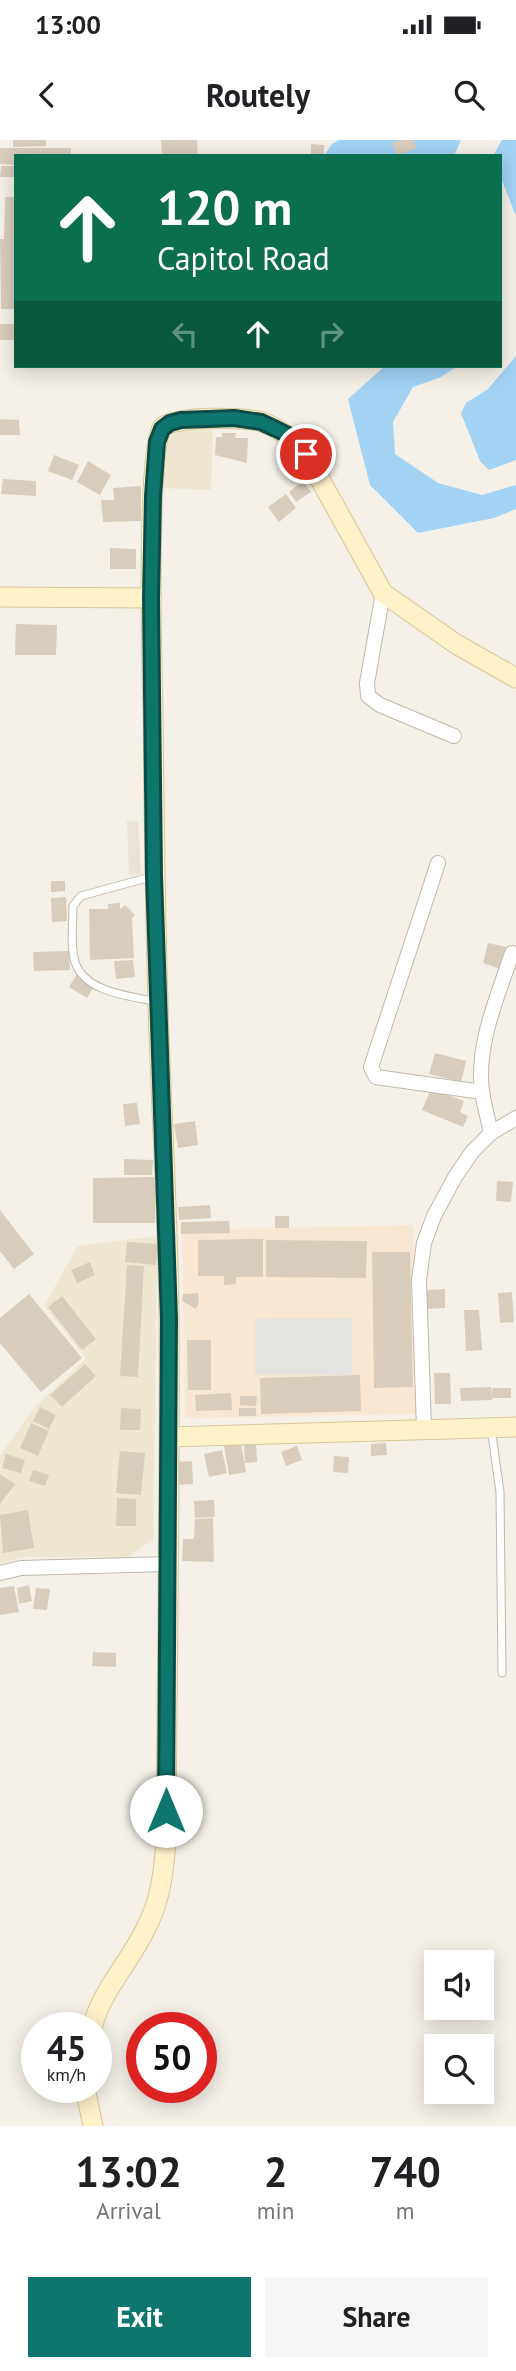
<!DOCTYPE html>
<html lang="en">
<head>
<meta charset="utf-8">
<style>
  body { margin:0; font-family:"PT Sans",sans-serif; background:#f6f6f6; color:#202124; height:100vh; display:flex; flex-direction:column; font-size:26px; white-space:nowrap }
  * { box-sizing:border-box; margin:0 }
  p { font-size:23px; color:#757577 }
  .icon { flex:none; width:38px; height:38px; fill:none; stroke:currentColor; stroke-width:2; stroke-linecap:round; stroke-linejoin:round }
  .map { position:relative; height:1986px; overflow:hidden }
  .drawer { display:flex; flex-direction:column; background:#fff; flex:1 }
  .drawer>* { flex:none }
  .hud { position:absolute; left:14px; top:14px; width:488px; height:214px; border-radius:0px; box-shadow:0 4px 18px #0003; background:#0b6e4f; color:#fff; overflow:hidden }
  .tools { position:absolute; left:424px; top:1810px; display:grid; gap:14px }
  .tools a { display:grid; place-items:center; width:70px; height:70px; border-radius:0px; background:#fff; box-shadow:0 4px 18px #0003; font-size:35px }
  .speed { position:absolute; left:21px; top:1872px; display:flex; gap:14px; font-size:35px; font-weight:700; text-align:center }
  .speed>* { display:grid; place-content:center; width:91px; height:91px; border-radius:50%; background:#fff; box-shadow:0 4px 18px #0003; line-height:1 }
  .speed small { font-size:18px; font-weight:400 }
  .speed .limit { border:10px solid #d22; background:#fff; color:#111 }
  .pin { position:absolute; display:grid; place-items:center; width:60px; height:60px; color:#fff; margin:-30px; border:4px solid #fff; border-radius:50%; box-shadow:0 2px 7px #0007 }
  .me { position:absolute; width:77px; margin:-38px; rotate:0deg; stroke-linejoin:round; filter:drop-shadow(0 0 5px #0008) }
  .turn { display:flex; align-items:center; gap:24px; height:147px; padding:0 28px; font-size:32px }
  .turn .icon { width:91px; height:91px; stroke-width:2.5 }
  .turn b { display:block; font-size:49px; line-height:60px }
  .lanes { display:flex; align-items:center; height:66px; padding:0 28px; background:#0003; justify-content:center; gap:35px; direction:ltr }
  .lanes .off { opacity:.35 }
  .eta { display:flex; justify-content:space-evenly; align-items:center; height:119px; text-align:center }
  .eta b { font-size:42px; font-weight:700; line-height:49px }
  .action { display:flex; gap:14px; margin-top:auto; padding:14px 28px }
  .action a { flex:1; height:80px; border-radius:0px; background:#0f766e; color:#fff; font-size:28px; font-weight:700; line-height:80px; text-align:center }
  .action a+a { background:#f6f6f6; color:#202124 }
  .status { display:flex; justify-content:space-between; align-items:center; height:49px; padding:0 35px; background:#fff; direction:ltr }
  .status svg { height:19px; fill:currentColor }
  header { display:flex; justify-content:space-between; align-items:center; height:91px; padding:0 28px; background:#fff; font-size:32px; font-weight:700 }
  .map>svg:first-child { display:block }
</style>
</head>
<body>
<div class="status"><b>13:00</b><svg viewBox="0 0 49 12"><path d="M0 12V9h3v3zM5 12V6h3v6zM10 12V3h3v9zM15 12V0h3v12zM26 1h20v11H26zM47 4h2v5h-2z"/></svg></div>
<header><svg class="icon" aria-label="back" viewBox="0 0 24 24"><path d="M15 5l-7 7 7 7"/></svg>Routely<svg class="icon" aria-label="search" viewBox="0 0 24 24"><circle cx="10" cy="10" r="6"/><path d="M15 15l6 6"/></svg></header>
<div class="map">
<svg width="516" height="1986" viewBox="0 0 516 1986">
  <rect width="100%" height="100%" fill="#f5f1e9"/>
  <polygon fill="#e9e3d6" points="127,681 138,682 141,734 129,735"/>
  <polygon fill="#f8e8d3" points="413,1085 416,1274 185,1278 182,1090"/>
  <g fill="#efe7d2">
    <polygon points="170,285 213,286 211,350 161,348"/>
    <polygon points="157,1096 154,1398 129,1417 25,1417 0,1424 0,1316 33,1269 86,1218 44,1166 78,1106"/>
  </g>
  <polygon fill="#e6e4e0" points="352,1178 352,1235 255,1235 255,1179"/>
  <g fill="#a2d3f5">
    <polygon points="339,0 461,0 454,16 324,16 332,4"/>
    <polygon points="502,0 516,0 516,76 501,38 500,16 494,14"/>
    <polygon points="516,216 516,320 489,330 480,321 461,273 466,263 488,249"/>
    <polygon points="385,226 458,226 439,238 413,247 393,282 395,314 438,343 482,355 516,345 516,369 494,378 418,393 370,345 348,259"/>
  </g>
  <g fill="#d8cdbd">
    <polygon points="13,0 46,0 46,6 13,7"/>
    <polygon points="161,0 197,0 198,16 162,16"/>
    <polygon points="399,0 413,0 417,8 397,16 392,3"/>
    <polygon points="311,4 324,5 324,16 311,16"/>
    <polygon points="0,8 71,8 71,16 16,16 16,25 0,24"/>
    <polygon points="1,26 16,26 16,37 0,37"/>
    <polygon points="5,57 16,57 16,169 1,169 0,99 4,99"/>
    <rect x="0" y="184" width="16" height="16"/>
    <polygon points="0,279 19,280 20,295 0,295"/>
    <polygon points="222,293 236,293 235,298 248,298 247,323 215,315 216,297 222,297"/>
    <polygon points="54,315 79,325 72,340 48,331"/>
    <polygon points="88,321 111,335 100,355 77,342"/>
    <polygon points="3,339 36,341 36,356 1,354"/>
    <polygon points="303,341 311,352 296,362 289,352"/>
    <polygon points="141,346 141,381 103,382 101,360 114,360 113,348"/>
    <polygon points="286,354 296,368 279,382 268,367"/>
    <polygon points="110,408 136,409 136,429 110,429"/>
    <polygon points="16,484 57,485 56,515 15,515"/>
    <polygon points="51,741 65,741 65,751 51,752"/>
    <polygon points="66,757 67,781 52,782 51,758"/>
    <polygon points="120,763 120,769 125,765 135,775 132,778 134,818 90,820 89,769 108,769 108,764"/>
    <polygon points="488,803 506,807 504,814 507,815 505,823 501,823 500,829 483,823"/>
    <polygon points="69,811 70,830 34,831 33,812"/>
    <polygon points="133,820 135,837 116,839 114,821"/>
    <polygon points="77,834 95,845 87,858 69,847"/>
    <polygon points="435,913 466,921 461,942 429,934"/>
    <polygon points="431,949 464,961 460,972 468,976 463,987 422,970"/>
    <polygon points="137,963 140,984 125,986 123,964"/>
    <polygon points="195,981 198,1005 178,1008 174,984"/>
    <polygon points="124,1019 153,1020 152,1035 124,1035"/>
    <polygon points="155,1037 155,1083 93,1083 93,1038"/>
    <polygon points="497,1041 513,1042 511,1062 496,1061"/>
    <polygon points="210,1065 211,1078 179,1080 178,1067"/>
    <polygon points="0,1070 34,1114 14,1129 0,1111"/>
    <rect x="275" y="1076" width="14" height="12"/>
    <polygon points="229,1081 230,1093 181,1094 181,1082"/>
    <polygon points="263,1099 263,1137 236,1137 236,1144 224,1145 224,1136 198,1136 198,1100"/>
    <polygon points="266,1100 367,1101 366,1138 266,1137"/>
    <polygon points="127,1102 158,1104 156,1125 125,1122"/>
    <polygon points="372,1112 410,1112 413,1247 374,1248"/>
    <polygon points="90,1122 95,1135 77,1143 71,1130"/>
    <polygon points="127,1125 144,1126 138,1237 120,1236"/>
    <polygon points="445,1149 445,1168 427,1169 427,1150"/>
    <polygon points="512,1152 514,1182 500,1183 498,1153"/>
    <polygon points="198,1153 199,1163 196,1169 182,1161 183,1154"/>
    <polygon points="29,1154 82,1218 41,1252 0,1203 0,1178"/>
    <polygon points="62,1156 96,1199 82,1210 48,1167"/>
    <polygon points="464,1170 479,1170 482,1210 466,1211"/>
    <polygon points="187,1200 211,1200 211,1250 188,1250"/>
    <polygon points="85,1224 96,1236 62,1267 50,1255"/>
    <polygon points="434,1233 450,1233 451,1264 435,1264"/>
    <polygon points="360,1235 361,1271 261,1274 260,1238"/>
    <polygon points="491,1247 492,1260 461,1261 460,1248"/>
    <rect x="492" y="1248" width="19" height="10"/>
    <polygon points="231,1253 232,1270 196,1271 195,1255"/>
    <polygon points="240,1256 257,1256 256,1266 240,1265"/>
    <polygon points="40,1267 56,1275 49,1289 33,1281"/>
    <polygon points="121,1268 141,1269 140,1290 120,1290"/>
    <rect x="239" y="1268" width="17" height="8"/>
    <polygon points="31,1283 49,1291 38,1316 20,1308"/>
    <polygon points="241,1303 246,1332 229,1335 224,1306"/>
    <polygon points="256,1303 257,1322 245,1323 244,1304"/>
    <polygon points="386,1303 387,1315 371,1316 371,1304"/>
    <polygon points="297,1306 302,1320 286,1326 281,1312"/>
    <polygon points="222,1310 227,1333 209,1337 204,1314"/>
    <polygon points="120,1311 145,1313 141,1355 116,1353"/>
    <polygon points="6,1314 25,1320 21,1333 2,1328"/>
    <polygon points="334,1316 349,1317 348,1333 333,1332"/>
    <polygon points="192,1321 193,1344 175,1345 174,1322"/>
    <polygon points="33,1330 49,1335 45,1346 29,1341"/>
    <polygon points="0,1334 15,1344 0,1364"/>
    <polygon points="117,1358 136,1359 136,1386 116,1386"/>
    <polygon points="214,1360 215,1377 195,1378 194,1361"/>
    <polygon points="28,1370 34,1408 3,1413 0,1375"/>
    <polygon points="213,1378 214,1422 182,1421 183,1399 194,1399 195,1379"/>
    <polygon points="29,1445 32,1461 19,1464 17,1448"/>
    <polygon points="14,1446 19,1472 0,1475 0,1448"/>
    <polygon points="36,1448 50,1449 47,1470 33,1469"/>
    <polygon points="93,1512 116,1513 116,1527 92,1526"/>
  </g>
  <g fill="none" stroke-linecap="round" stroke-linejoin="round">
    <g stroke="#c1b9aa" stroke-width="9">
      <g id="lane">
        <path d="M154 736 81 756 73 766C73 784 70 805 75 822 85 853 131 856 157 862"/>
        <polyline points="491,1288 500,1352 502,1533"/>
      </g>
    </g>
    <g stroke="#c1b9aa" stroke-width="16">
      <g id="street">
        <polyline points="383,453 367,543 368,556 380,565 454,596"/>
        <polyline points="438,723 371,927 376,937 482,952"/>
        <path d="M491 993C488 979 484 965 482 951 476 904 498 856 512 813"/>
        <polyline points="424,1289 419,1140 424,1103 434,1076 455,1037 472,1012 491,993 516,978"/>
        <polyline points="0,1433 21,1428 168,1424"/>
      </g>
    </g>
    <g stroke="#d8c696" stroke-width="21">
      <g id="secondary">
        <polyline points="0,457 151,458"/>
        <polyline points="169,1297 516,1287"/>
        <path d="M92 1888C101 1851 130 1822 146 1788 161 1760 164 1730 166 1699 167 1525 170 1352 169 1178 168 1073 161 968 158 863 155 765 154 668 153 571 152 531 146 309 162 288 173 275 246 277 262 282 281 289 294 300 306 314L383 453 456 504 516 538"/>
        <polyline points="85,1948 93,1986"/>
      </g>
    </g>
    <use href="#lane" stroke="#fff" stroke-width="7"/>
    <use href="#street" stroke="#fff" stroke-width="14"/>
    <use href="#secondary" stroke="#fff2c9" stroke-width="19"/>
  </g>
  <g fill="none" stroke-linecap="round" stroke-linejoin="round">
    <g stroke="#0a4d48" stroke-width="18">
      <polyline id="route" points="166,1671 169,1179 154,736 151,458 153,356 157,302 162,289 170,283 181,280 234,278 261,282 276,289 290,296 306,314"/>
    </g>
    <use href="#route" stroke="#0f766e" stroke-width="12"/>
  </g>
</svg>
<div class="tools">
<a><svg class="icon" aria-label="sound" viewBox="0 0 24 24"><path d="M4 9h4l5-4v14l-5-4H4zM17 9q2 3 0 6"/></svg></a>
<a><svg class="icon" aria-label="search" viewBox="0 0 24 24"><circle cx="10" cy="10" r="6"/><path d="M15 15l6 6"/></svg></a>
</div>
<div class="speed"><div>45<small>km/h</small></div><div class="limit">50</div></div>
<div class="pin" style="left:306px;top:314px;background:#d93025"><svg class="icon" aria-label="arrive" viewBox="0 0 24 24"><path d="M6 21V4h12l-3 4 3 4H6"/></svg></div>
<svg class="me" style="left:166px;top:1671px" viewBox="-20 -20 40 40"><circle r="19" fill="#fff"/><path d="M0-13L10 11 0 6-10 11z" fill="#0f766e"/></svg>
<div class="hud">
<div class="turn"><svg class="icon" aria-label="ahead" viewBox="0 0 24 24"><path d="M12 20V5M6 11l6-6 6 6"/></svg><div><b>120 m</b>Capitol Road</div></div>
<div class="lanes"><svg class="icon off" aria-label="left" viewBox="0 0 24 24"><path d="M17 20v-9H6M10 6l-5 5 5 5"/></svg><svg class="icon" aria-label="ahead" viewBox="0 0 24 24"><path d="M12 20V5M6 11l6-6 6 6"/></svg><svg class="icon off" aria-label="right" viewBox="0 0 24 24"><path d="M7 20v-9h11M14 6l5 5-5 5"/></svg></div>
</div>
</div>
<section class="drawer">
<div class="eta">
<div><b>13:02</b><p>Arrival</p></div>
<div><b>2</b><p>min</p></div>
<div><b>740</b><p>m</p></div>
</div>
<div class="action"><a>Exit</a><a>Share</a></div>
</section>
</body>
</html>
